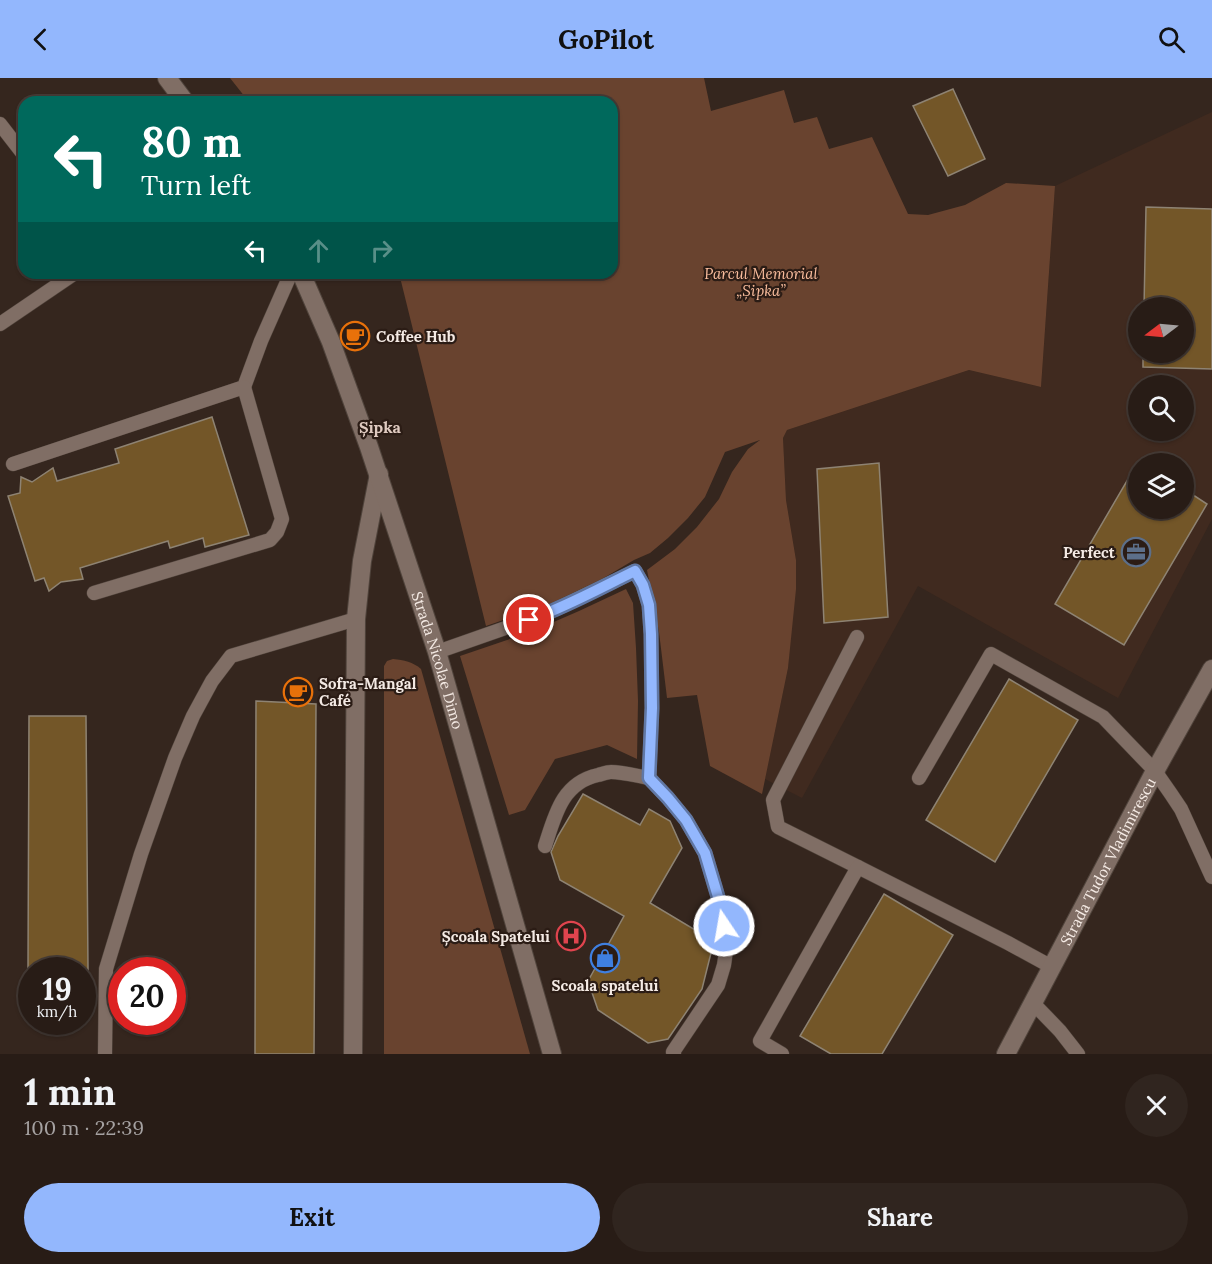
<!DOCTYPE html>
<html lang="en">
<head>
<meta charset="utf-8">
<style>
  body { margin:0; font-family:Lora,serif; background:#30251f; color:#f1f3f6; height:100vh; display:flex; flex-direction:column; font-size:22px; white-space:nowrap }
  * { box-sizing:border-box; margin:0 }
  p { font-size:20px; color:#a5a1a1 }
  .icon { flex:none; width:33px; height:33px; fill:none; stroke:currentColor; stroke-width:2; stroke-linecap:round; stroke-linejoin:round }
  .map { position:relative; height:976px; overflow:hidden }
  .sheet { display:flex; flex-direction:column; background:#281c16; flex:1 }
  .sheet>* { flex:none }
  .hud { position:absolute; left:18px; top:18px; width:600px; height:183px; border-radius:18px; box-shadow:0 2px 4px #0004,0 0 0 2px #443a35; background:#00695c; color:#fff; overflow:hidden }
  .needle { width:39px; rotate:254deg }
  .buttons { position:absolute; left:1128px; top:219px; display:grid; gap:12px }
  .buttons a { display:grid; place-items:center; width:66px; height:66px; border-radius:50%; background:#281c16; box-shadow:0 2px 4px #0004,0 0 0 2px #443a35; font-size:30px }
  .speed { position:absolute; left:18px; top:879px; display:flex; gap:12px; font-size:30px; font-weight:700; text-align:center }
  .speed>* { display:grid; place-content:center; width:78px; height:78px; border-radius:50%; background:#281c16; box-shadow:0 2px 4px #0004,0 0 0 2px #443a35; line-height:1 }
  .speed small { font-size:15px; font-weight:400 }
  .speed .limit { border:9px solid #d22; background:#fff; color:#111 }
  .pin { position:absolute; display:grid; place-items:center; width:51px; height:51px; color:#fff; margin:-26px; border:3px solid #fff; border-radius:50%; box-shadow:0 2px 6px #0007 }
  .me { position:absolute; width:66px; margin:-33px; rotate:348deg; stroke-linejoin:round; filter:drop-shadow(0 0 4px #0008) }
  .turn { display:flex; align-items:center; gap:21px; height:126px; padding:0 24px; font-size:27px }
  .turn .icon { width:78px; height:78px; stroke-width:2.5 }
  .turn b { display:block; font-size:42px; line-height:51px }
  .lanes { display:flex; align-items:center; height:57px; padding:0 24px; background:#0003; justify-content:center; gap:30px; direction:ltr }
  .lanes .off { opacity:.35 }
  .round { display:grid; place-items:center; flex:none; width:63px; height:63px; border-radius:32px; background:#30251f }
  .head { display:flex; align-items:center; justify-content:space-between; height:102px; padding:0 24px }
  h1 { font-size:36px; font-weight:700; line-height:45px }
  .button { display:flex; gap:12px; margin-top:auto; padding:12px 24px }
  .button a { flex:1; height:69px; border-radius:36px; background:#93b7fd; color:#111; font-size:24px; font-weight:700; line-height:69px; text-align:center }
  .button a+a { background:#30251f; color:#f1f3f6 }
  header { display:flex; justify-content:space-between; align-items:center; height:78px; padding:0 24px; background:#93b7fd; color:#111; font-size:27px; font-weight:700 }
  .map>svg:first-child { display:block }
</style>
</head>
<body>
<header><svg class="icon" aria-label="back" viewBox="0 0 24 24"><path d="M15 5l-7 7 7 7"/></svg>GoPilot<svg class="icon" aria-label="search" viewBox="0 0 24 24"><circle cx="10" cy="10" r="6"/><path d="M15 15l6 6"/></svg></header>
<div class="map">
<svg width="1212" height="976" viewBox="0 0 1212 976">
  <rect width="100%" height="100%" fill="#35261e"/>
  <path fill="#402a1f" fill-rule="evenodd" d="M1212 34V441L1118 620 918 508 802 720 765 701 788 590 796 482 786 422 783 360 787 352 969 292 1041 309 1055 108ZM1138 230H1184V274H1138ZM1138 308H1184V352H1138ZM1138 386H1184V430H1138Z"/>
  <g fill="#69432f">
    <polygon points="230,0 704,0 711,33 784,12 794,45 817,39 829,71 872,59 908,136 928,137 965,127 1006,105 1055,108 1041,309 969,292 787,352 783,360 786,422 796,482 796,511 788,590 762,716 710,688 697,617 667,620 659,554 647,492 675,471 697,449 719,421 732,394 748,371 760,362 725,374 705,419 688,440 668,460 650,475 634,482 575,517 486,548 399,195 612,195 612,24 249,24"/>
    <polygon points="626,511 633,525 636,570 638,623 637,681 607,667 555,681 525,732 509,737 460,578 533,553 579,533"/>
    <path d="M393 581C404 582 413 584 421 591L530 976H384V588L387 583Z"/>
  </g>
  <g fill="#735628" stroke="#8e8373" stroke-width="1.5">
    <polygon points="953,11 985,81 948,98 913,28"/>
    <polygon points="1146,129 1212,131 1212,291 1143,289 1143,274 1184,274 1184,230 1144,230"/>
    <polygon points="212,339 249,457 205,469 203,460 170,470 168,463 80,490 83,501 61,504 49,513 44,500 35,503 8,418 20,415 21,399 32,404 53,390 57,403 119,385 115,371"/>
    <polygon points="1138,384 1140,386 1138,386 1138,430 1184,430 1184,411 1207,426 1124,567 1055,526"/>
    <polygon points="879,385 888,539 824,545 817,391"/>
    <polygon points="1009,601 1078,642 995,784 926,742"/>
    <polygon points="256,623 316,626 314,976 255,976"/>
    <polygon points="29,638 86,638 88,892 28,892"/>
    <polygon points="583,716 640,747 649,731 670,743 682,770 650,825 707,859 712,871 702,911 668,961 648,965 598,932 588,903 624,838 560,802 551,774 558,758"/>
    <polygon points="884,816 953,857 882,976 831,976 800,958"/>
  </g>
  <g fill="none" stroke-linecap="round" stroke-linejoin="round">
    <g stroke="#50443c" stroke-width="15">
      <g id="lane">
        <polyline points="0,46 24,77"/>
        <polyline points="0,246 75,195"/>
        <polyline points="13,386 244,309 261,263 291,195"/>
        <polyline points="94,515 270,462 277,454 282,441 244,309"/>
        <polyline points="857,559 773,722 778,749 858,789"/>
        <path d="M437 574 548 535 635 493 643 507 649 527 651 556 652 630 649 700C637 698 623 694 611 694 607 694 602 696 598 697 562 705 555 737 545 768"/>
        <polyline points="649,700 668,720 686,742 705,775 721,829 727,866 724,887 718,907 673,974 674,976"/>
        <polyline points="919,700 991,576 1103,639 1155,693 1171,716 1181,731 1212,799"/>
        <polyline points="1033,925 1060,953 1078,976"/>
        <polyline points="105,976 106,891 141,776 175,680 193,638 212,603 231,578 356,541"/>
        <polyline points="782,976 760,963 858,789 1008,865 1052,889"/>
      </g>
    </g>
    <g stroke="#50443c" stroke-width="20">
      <polyline id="street" points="353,976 356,541 362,483 379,396"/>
    </g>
    <g stroke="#50443c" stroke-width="20">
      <g id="secondary">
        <polyline points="167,0 185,24"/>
        <path id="s1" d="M301 195 331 264 369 369 437 574 552 976"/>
        <path id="s2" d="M1006 976 1155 693 1212 591"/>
      </g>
    </g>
    <use href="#lane" stroke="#806e65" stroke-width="14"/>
    <use href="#street" stroke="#806e65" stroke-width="18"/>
    <use href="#secondary" stroke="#806e65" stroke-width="18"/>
  </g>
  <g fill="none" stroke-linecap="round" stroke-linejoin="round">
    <g stroke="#6077a4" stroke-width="15">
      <path id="route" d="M529 542C566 529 600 510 635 493L643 507 649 527 651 556 652 630 649 700 668 720 686 742 705 775 721 829 724 848"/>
    </g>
    <use href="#route" stroke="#93b7fd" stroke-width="10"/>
  </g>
  <defs>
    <g id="cafe-ring" transform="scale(1.5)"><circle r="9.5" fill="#2b1c15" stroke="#e8710a" stroke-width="1.5"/><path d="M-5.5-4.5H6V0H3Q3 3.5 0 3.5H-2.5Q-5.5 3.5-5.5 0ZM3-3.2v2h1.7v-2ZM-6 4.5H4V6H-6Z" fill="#e8710a"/></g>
    <g id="office-ring" transform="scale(1.5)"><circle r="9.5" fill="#2b1c15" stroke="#5c6f8a" stroke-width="1.5"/><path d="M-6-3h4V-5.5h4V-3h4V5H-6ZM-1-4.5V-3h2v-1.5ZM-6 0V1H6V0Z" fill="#5c6f8a"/></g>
    <g id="hospital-ring" transform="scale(1.5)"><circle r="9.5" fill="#2b1c15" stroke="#e0444e" stroke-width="1.5"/><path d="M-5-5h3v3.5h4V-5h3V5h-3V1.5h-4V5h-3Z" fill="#e0444e"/></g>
    <g id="shop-ring" transform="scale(1.5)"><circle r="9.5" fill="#2b1c15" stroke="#3f7fe0" stroke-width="1.5"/><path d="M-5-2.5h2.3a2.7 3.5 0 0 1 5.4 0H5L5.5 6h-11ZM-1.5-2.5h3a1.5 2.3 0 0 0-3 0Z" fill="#3f7fe0"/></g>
  </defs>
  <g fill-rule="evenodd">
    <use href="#cafe-ring" x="355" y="258"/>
    <use href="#office-ring" x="1136" y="474"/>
    <use href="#cafe-ring" x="298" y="614"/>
    <use href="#hospital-ring" x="571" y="858"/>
    <use href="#shop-ring" x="605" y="880"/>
  </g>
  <g text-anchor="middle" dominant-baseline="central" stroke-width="4.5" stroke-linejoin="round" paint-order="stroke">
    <g font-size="15" font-style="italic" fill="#fabd9d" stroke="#2b1c15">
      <text x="761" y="195">Parcul Memorial<tspan x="761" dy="17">„Șipka”</tspan></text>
    </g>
    <g font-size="15" font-weight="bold" fill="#f4eae4" stroke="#2b1c15" text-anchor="start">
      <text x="376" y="258">Coffee Hub</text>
      <text x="1115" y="474" text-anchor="end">Perfect</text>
      <text x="319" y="605">Sofra-Mangal<tspan x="319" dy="17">Café</tspan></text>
      <text x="550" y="858" text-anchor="end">Școala Spatelui</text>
      <text x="605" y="907" text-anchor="middle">Scoala spatelui</text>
    </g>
    <g font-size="15" fill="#f4eae4" stroke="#2b1c15">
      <text stroke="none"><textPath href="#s1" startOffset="411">Strada Nicolae Dimo</textPath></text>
      <text stroke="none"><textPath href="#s2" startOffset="218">Strada Tudor Vladimirescu</textPath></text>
    </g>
    <g font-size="16" font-weight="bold" fill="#dfcac0" stroke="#2b1c15">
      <text x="380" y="349">Șipka</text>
    </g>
  </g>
</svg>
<div class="buttons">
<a><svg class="needle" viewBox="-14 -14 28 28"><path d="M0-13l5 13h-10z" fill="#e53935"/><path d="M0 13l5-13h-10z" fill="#a5a1a1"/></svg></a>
<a><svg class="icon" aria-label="search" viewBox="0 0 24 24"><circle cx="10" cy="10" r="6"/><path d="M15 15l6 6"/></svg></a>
<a><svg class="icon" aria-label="layers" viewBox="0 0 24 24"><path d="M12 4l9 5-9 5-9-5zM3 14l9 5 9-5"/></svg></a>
</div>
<div class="speed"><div>19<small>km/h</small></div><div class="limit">20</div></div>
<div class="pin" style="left:529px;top:542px;background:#d93025"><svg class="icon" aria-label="arrive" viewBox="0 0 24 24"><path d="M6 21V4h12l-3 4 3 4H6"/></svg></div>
<svg class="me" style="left:724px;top:848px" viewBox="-20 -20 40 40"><circle r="17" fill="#93b7fd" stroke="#fff" stroke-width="3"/><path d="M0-11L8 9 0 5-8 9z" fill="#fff"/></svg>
<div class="hud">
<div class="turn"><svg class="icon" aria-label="left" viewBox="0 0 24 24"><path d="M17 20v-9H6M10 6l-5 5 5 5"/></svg><div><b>80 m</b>Turn left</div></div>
<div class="lanes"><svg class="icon" aria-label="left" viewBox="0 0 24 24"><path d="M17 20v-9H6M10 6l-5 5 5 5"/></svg><svg class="icon off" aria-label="ahead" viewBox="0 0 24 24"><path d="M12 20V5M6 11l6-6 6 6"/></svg><svg class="icon off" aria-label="right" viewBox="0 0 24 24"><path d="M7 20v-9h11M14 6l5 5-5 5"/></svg></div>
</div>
</div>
<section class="sheet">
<div class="head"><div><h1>1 min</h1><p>100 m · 22:39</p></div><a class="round"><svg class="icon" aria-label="close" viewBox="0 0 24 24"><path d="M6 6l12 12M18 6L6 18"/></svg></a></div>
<div class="button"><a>Exit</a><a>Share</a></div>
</section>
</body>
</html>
